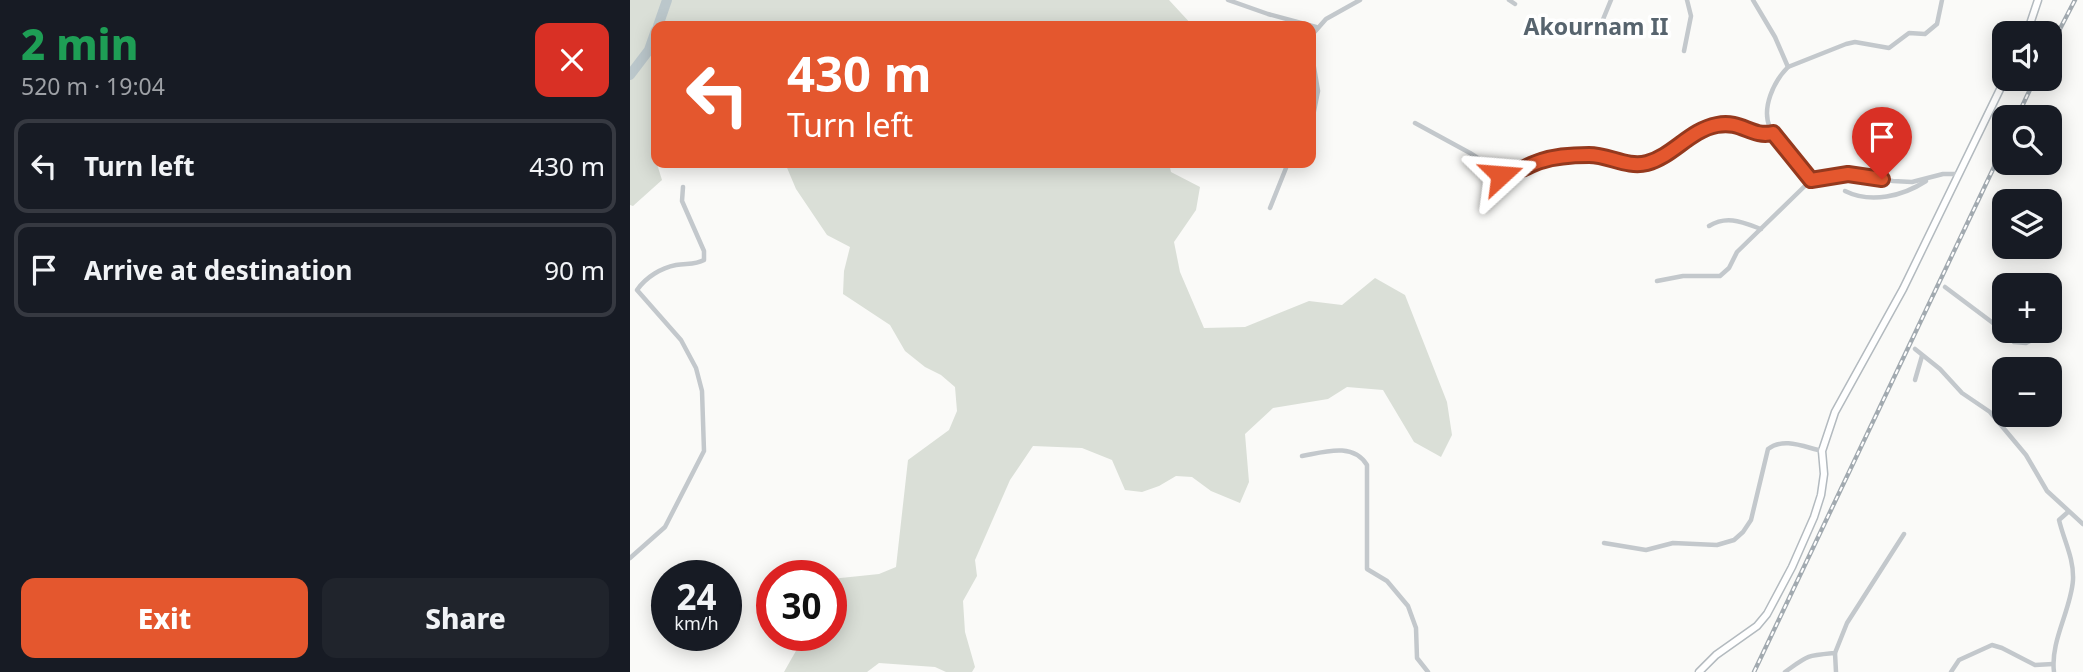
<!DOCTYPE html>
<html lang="en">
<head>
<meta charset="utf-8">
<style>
  body { margin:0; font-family:"Noto Sans",sans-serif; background:#20242c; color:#f1f3f6; height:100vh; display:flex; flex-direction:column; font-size:26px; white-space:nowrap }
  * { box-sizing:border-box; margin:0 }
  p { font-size:23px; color:#9ea1a6 }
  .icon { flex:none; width:38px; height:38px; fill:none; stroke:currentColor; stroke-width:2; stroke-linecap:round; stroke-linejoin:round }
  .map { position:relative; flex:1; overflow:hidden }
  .panel { display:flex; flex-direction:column; background:#171b24; width:630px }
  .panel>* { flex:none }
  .top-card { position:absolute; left:21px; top:21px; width:665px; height:147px; border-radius:14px; box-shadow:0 4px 18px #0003; background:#e4572e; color:#fff; overflow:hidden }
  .buttons { position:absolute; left:1362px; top:21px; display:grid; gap:14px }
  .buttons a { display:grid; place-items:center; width:70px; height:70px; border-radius:14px; background:#171b24; box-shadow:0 4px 18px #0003; font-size:35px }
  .speed { position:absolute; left:21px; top:560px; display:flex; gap:14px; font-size:35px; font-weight:700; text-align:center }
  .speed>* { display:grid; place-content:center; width:91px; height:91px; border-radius:50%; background:#171b24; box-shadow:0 4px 18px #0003; line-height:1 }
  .speed small { font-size:18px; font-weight:400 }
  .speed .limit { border:10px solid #d22; background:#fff; color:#111 }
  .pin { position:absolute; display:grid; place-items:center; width:60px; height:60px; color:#fff; margin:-72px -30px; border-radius:50% 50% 50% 0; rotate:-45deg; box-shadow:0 0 7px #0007 }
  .pin .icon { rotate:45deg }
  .me { position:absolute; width:77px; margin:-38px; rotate:71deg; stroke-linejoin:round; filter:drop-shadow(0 0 5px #0008) }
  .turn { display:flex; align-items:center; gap:24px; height:147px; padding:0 21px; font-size:32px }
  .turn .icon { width:91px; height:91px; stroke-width:2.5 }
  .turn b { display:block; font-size:49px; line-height:60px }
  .round { display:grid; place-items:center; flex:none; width:74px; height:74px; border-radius:14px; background:#20242c }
  .summary { display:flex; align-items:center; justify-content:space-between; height:119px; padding:0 21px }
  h1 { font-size:42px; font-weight:800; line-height:52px; color:#1e9e55 }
  .button { display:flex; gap:14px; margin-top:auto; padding:14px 21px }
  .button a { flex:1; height:80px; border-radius:14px; background:#e4572e; color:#fff; font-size:28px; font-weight:800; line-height:80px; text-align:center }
  .button a+a { background:#20242c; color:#f1f3f6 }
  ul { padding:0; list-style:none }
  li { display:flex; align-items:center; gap:21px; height:94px; margin:0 14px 10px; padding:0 7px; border:4px solid #363941; border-radius:14px }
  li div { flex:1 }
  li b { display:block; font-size:26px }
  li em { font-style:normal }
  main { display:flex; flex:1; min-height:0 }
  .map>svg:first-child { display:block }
</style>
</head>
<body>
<main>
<section class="panel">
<div class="summary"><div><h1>2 min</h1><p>520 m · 19:04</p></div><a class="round" style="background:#d93025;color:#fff"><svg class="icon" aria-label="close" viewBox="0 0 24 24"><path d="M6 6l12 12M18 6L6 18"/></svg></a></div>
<ul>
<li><svg class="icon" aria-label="left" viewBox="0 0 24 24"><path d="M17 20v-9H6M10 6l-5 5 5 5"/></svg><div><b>Turn left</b></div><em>430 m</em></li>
<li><svg class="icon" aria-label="arrive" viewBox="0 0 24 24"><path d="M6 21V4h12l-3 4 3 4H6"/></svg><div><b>Arrive at destination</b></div><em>90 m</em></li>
</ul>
<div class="button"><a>Exit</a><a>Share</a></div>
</section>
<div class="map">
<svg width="1453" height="672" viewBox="0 0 1453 672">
  <rect width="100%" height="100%" fill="#fafaf8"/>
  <g fill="#dadfd7">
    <polygon points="0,0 539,0 563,26 26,26 26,142 22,148 32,180 3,206 0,205"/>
    <polygon points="155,163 539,163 541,172 570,187 566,210 544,242 550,272 574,328 615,327 679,301 712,305 745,278 775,295 817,402 822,435 811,457 784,442 753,390 717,387 698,399 643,408 615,434 619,482 610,503 581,491 562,477 546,476 529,486 512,492 495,490 482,460 452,448 403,446 380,480 345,560 347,576 333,601 335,632 345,667 342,672 316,672 305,667 249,663 237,672 154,672 167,649 168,635 201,635 201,579 249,574 266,567 278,460 319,430 327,411 325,387 311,375 295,367 275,351 260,325 213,294 214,271 220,247 197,235 166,189"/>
  </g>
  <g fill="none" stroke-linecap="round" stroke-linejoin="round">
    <g stroke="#bbc7cb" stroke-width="10">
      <polyline points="28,26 37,0"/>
      <polyline points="0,75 19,50 26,30"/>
    </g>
    <g stroke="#b3babf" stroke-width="9">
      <g id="secondary">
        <polyline points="1397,33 1408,0"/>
        <polyline points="1069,672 1086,655 1127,626 1137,614 1162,567 1184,517 1191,495 1194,474 1192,451 1205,412 1273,289 1375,79"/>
      </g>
    </g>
    <g stroke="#c3c8cc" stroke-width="4.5">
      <polyline points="598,0 638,14 686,27"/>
      <polyline points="879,0 885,4"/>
      <polyline points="1123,0 1145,37 1158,67 1216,44 1225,42 1259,48 1279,33 1295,34 1307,24 1312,0"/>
      <polyline points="967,34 981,0"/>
      <polyline points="681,36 696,19 730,0"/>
      <polyline points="681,50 688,91 681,126"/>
      <polyline points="1054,51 1061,16 1057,0"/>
      <path d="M1158 67C1144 81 1131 108 1140 128 1146 141 1171 166 1181 180"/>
      <path d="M785 123 840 153 874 175C888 172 900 164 914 160 928 157 943 155 957 155 977 155 995 168 1016 163 1042 157 1059 130 1087 125 1112 120 1121 138 1143 133"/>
      <path d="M1215 191C1241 204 1273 196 1296 181"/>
      <polyline points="640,208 658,163"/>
      <path d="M1079 226C1097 215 1112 222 1131 229"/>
      <polyline points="1027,281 1053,276 1090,276 1099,268 1107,252 1181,180 1218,174 1263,181 1282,182 1313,174 1328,174"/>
      <polyline points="1315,287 1363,323 1384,342 1396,343 1400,341 1406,331"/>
      <polyline points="1419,304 1426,296"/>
      <polyline points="1285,349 1310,369 1332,393 1360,412 1396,455 1417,491 1453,524"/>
      <polyline points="1285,380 1292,356"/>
      <path d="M672 456C694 452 723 442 737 465V569L757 581 778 606 786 628 787 658 798 672"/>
      <path d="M974 543 1016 550 1043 543 1087 545 1104 540 1113 532 1121 520 1138 449C1154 437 1174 447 1192 451"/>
      <path d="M0 558 35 527 74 451 72 391 66 368 51 340 7 290C16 277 31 268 46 265 56 263 65 265 74 260V251L52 201 53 187"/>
      <path d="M1155 672C1179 655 1175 656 1205 653"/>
      <polyline points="1206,672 1205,653 1217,623 1274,534"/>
      <polyline points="1321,672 1329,660 1362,645 1372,648 1405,665 1423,664"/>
      <path d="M1424 672C1420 641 1441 610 1443 580 1444 558 1434 541 1429 520L1438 512"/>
    </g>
    <use href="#secondary" stroke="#fff" stroke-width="6"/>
    <g stroke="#a2aab0" stroke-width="4.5">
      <g id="rail">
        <polyline points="1419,50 1445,0"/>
        <polyline points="1387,117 1405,79"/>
        <polyline points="1124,672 1374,146"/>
      </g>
    </g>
    <use href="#rail" stroke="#fff" stroke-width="2" stroke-dasharray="5" stroke-linecap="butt"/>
  </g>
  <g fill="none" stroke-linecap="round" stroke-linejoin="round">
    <g stroke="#94391e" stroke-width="18">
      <path id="route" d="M871 175C886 174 898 165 911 161 926 156 944 155 959 155 979 155 997 168 1017 163 1043 156 1060 130 1087 125 1112 120 1121 138 1143 133L1181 180 1218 174 1252 179"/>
    </g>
    <use href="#route" stroke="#e4572e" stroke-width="12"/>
  </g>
  <g text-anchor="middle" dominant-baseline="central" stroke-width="7" stroke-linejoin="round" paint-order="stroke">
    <g font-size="23" font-weight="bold" fill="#57646e" stroke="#fff">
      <text x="966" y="26">Akournam II</text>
    </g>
  </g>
</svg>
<div class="buttons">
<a><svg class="icon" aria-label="sound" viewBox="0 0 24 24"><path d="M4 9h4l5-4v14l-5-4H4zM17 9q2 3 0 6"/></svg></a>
<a><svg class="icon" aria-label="search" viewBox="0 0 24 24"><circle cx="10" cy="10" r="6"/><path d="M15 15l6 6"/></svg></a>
<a><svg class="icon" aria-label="layers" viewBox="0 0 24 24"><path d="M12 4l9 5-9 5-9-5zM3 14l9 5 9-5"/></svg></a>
<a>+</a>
<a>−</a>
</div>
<div class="speed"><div>24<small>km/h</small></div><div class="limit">30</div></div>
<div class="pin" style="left:1252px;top:179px;background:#d93025"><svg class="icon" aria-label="arrive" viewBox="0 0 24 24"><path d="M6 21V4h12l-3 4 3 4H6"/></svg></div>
<svg class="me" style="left:871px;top:175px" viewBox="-20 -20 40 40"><path d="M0-17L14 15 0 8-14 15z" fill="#e4572e" stroke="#fff" stroke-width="4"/></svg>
<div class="top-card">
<div class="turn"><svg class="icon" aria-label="left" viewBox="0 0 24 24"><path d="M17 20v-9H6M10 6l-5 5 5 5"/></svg><div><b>430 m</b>Turn left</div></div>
</div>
</div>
</main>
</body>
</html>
